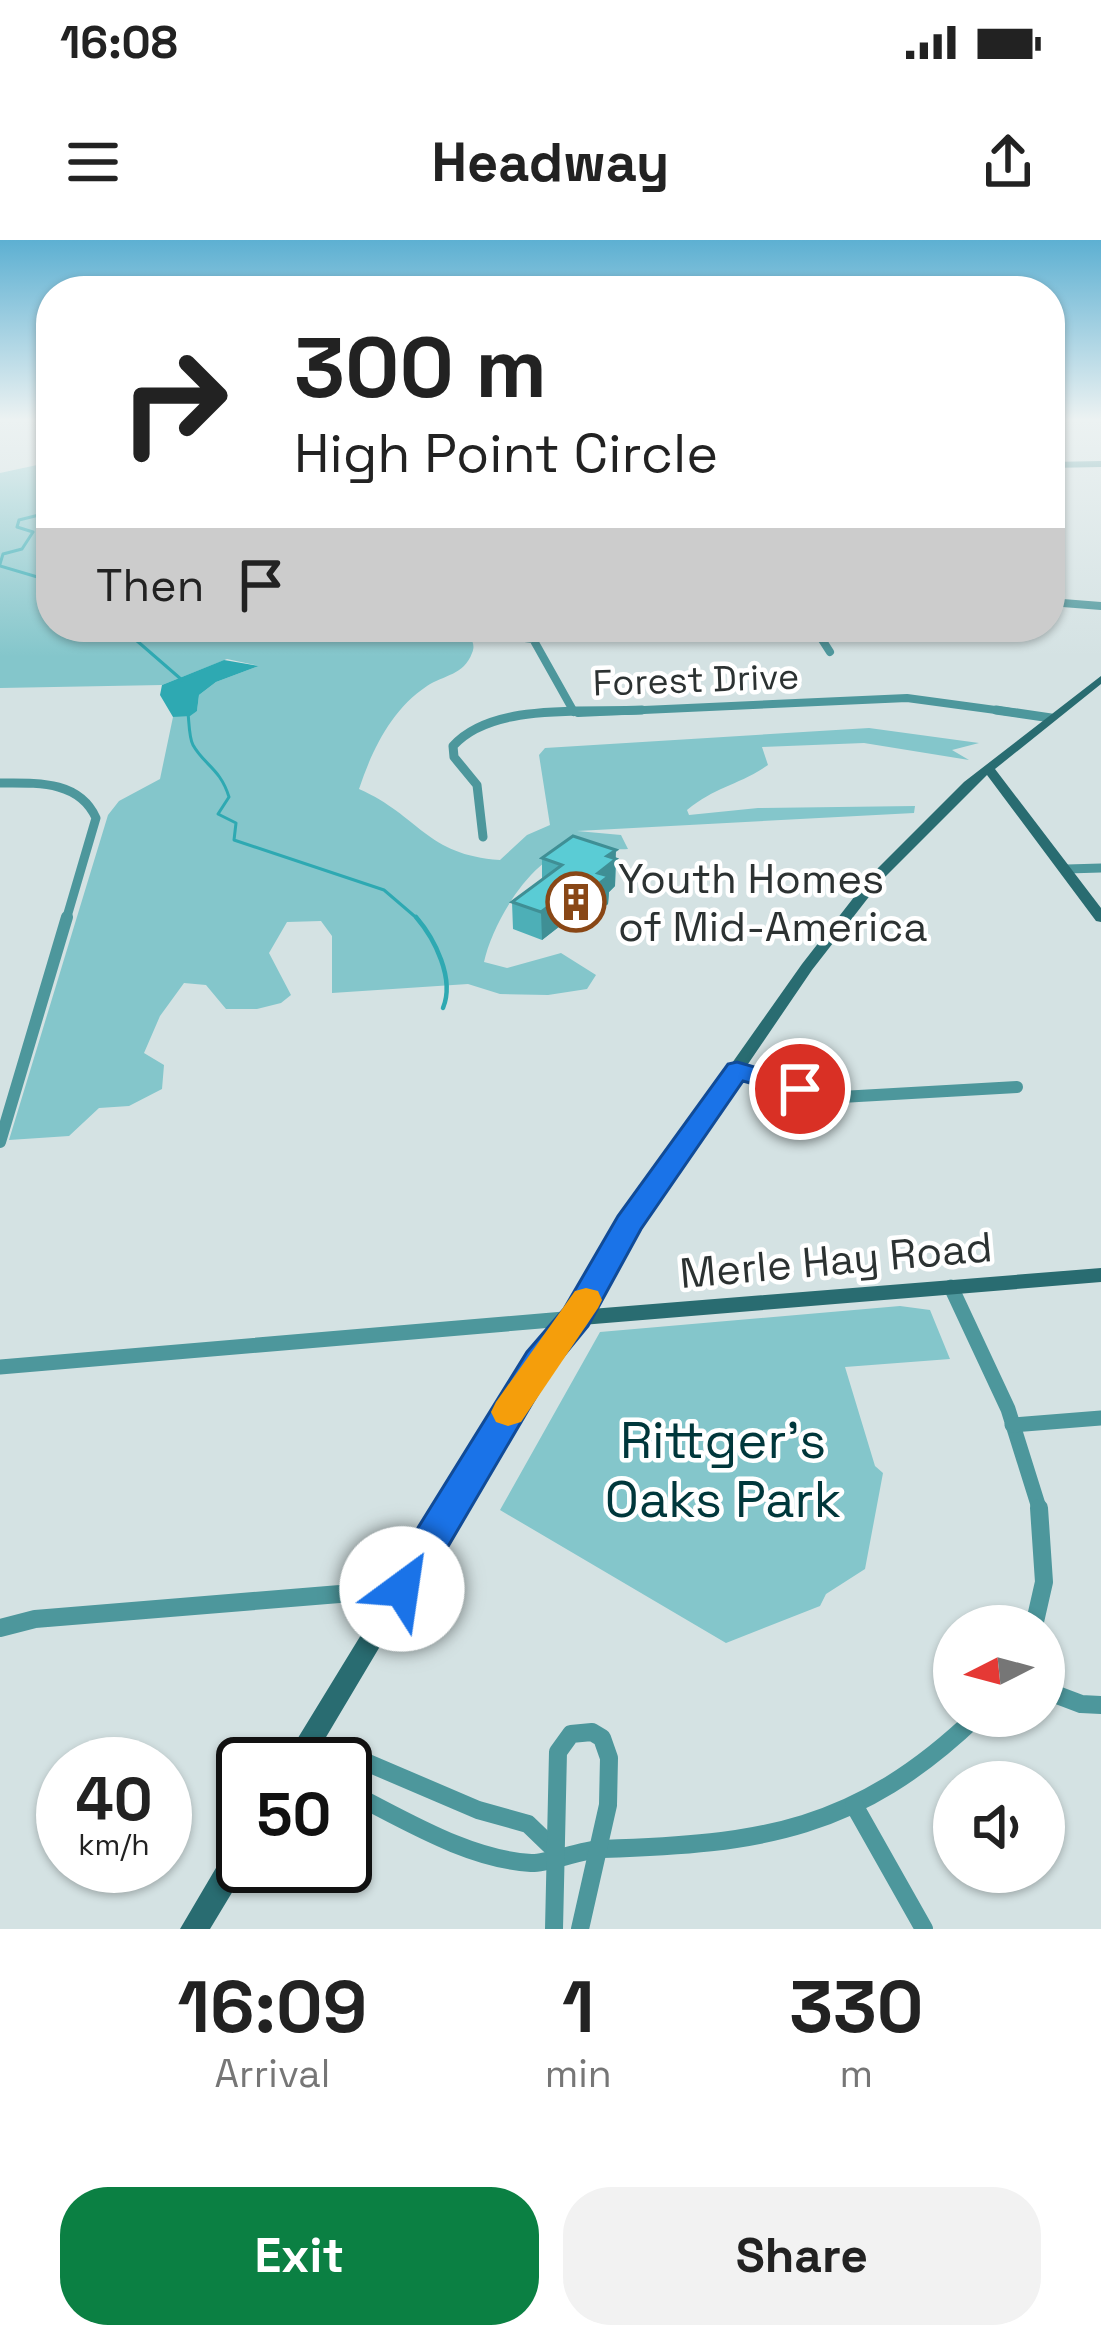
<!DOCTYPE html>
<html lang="en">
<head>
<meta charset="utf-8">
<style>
  body { margin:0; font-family:"Space Grotesk",sans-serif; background:#f2f2f2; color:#222; height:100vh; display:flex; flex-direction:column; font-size:45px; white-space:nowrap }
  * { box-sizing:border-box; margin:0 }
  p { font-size:39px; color:#767676 }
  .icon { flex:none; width:66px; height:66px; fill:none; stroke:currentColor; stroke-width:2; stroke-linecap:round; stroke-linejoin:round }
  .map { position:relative; height:1689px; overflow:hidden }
  .sheet { display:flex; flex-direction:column; background:#fff; flex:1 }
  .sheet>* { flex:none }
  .hud { position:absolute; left:36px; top:36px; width:1029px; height:366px; border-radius:48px; box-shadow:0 3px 9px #0004; background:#fff; color:#222; overflow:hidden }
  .needle { width:78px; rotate:264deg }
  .controls { position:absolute; left:933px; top:1365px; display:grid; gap:24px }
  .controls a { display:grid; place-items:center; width:132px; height:132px; border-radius:50%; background:#fff; box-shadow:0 3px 9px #0004; font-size:60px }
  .speed { position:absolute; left:36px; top:1497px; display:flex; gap:24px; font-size:60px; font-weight:700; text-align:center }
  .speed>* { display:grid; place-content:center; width:156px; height:156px; border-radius:50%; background:#fff; box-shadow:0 3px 9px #0004; line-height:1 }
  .speed small { font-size:30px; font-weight:400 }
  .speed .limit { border:6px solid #111; border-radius:18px; background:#fff; color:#111 }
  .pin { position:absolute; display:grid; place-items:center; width:102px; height:102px; color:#fff; margin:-51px; border:6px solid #fff; border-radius:50%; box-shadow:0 3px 12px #0007 }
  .me { position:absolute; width:132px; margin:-66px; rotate:31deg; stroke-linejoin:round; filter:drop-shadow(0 0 9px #0008) }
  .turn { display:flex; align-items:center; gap:42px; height:252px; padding:0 60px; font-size:54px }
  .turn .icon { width:156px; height:156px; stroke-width:2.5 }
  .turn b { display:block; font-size:84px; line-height:102px }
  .then { display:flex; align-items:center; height:114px; padding:0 60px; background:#0003; gap:24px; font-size:45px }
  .eta { display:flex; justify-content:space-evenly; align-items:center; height:204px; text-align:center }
  .eta b { font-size:72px; font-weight:700; line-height:84px }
  .button { display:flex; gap:24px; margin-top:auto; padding:24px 60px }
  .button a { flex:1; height:138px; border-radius:48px; background:#0b8043; color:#fff; font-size:48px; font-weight:700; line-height:138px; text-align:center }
  .button a+a { background:#f2f2f2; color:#222 }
  .status { display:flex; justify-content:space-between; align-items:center; height:84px; padding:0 60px; background:#fff; direction:ltr }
  .status svg { height:33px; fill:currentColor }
  header { display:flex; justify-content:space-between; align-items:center; height:156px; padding:0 60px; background:#fff; font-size:54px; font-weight:700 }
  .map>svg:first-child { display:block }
</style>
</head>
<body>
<div class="status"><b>16:08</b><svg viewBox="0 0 49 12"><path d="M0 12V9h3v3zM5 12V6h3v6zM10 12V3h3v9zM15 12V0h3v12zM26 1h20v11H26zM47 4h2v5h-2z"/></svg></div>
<header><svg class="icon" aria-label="menu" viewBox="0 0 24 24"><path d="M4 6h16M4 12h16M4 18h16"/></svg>Headway<svg class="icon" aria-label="share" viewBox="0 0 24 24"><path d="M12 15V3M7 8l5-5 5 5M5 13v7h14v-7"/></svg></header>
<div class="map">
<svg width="1101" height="1689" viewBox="0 0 1101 1689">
  <rect width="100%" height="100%" fill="#d4e2e3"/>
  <g fill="#84c6cb">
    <path d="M51 222V387H463C468 395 477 402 472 413 464 435 444 435 427 446 391 470 372 510 359 549 420 576 426 615 500 620L527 595 550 585 539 515 545 508 869 488 979 503 952 510 969 520 864 503 762 507 768 525C737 546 716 546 687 570L689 575 758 568 915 566 914 573 577 591 621 595 628 609C612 611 595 604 579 606 533 613 493 681 484 722L507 728 561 713 596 735 587 749 548 755 500 754 468 744 332 753V696L321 681 287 682 269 713 291 755 281 763 257 769H226L206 745 184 743 160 776 144 813 164 825 162 849 129 866 99 868 69 896 9 900 108 575 119 561 160 539 173 477 197 471 199 455 216 442 259 426 227 419 162 445 0 448V233Z"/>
    <polygon points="900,1066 930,1070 950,1119 845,1127 875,1226 883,1233 865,1329 826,1354 820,1366 726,1403 500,1270 600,1092"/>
  </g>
  <polygon fill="#2ea9b2" points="224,420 259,426 216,442 199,455 197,471 190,476 173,477 160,455 162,445"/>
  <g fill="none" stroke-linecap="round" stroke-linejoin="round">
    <g stroke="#2ea9b2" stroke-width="3">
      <polyline points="0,324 3,314 22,309 33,292 17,287 19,280 51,272"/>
      <polyline points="0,326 51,341"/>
      <polyline points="121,387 182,440"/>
      <path d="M188 473C189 481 189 498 193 505 204 525 220 528 229 557L218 574 236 583 234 600 384 650 419 680"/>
    </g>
    <path stroke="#2ea9b2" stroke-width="4.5" d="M416 677C435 699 455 739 443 768"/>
    <polyline stroke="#4d979c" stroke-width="6" points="1050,225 1101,224"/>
    <g stroke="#4d979c" stroke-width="8">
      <polyline points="1050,362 1101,366"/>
      <polyline points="814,387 830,412"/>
      <polyline points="443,388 533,399 574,472"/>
      <polyline points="578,473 907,458 1018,473"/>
    </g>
    <g stroke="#4d979c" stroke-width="9">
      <polyline points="996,470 1051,478"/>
      <path d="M0 543C36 543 79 540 96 578L66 680"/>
      <path d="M483 597 477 545 454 517 453 506C492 462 585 473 642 470"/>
      <polyline points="1067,629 1101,628"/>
    </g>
    <g stroke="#4d979c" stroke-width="12">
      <polyline points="737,830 841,857 1017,847"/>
      <polyline points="0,902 67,677"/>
    </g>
    <g stroke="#4d979c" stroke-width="15">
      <polyline points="951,1047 1008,1169 1040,1271"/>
      <polyline points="0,1127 576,1078"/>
      <polyline points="1012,1185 1101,1178"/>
    </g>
    <g stroke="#4d979c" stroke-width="18">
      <polyline points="1034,1386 1044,1342 1039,1268"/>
      <polyline points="0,1388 35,1379 401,1349"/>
      <polyline points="1044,1450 1081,1464 1101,1465"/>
      <polyline points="307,1507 368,1523 478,1570 528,1584 556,1611"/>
      <path d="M345 1550C402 1578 466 1619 531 1623 546 1624 580 1610 602 1609 761 1604 857 1591 977 1476"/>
      <polyline points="854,1565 924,1689"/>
      <polyline points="554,1689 558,1512 571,1494 592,1492 602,1498 609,1518 608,1565 580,1689"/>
    </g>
    <g fill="#296c71" fill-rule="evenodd">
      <polygon points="1101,436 1101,444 995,529 1101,668 1101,682 1096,681 987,535 882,640 812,730 637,987 591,1069 1101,1028 1101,1042 582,1085 539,1139 310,1524 282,1524 525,1127 569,1073 622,979 802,724 872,634 964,542"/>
      <polygon points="243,1595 243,1626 248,1626 210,1689 180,1689 233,1599"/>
    </g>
  </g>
  <polygon fill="#4dafb7" points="542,618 616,619 615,646 609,652 608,664 596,673 583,668 542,700 513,689 512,662 542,640"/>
  <g fill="#3f8f95">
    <polygon points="616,610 615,646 609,652 608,664 596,673 598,633 607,616"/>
    <polygon points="583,641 583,668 542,700 541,672"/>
  </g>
  <polygon fill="#5accd5" stroke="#3f8f95" stroke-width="3" points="573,596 616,610 607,616 616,619 598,633 609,636 596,646 583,641 541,672 512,662 562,625 542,618"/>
  <linearGradient id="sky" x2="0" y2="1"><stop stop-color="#5db0d2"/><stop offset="0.43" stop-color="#ecf2f2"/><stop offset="1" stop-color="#ecf2f2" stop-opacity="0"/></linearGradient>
  <rect width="1101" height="417" fill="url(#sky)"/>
  <polygon fill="#1a73e8" stroke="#114b97" stroke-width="3" points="737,822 810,843 814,849 800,857 743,841 641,989 588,1086 551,1131 416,1361 402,1366 388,1361 382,1349 388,1336 527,1112 564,1069 618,976 728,824"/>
  <polygon fill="#f59e0b" points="586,1048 598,1051 602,1060 598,1068 521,1182 508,1186 496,1182 491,1172 496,1162 575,1051"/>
  <defs>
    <g id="building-ring" transform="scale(3)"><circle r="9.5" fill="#fff" stroke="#894716" stroke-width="1.5"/><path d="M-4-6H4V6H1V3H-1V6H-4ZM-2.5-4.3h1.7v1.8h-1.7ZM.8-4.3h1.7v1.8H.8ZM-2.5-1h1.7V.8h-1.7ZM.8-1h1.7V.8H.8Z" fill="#894716"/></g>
  </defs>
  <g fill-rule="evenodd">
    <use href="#building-ring" x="576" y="662"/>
  </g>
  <g text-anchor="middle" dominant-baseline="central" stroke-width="9" stroke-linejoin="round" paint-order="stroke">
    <g font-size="36" fill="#2c3232" stroke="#fff">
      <text transform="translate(696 440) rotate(-2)">Forest Drive</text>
    </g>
    <g font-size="42" fill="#2c3232" stroke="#fff" text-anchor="start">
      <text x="618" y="638">Youth Homes<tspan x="618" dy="48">of Mid-America</tspan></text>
    </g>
    <g font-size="42" fill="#2c3232" stroke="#fff">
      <text transform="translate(836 1020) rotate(-5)">Merle Hay Road</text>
    </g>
    <g font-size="51" fill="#00373b" stroke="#fff">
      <text x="723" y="1200">Rittger's<tspan x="723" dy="59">Oaks Park</tspan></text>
    </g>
  </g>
</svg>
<div class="controls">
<a><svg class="needle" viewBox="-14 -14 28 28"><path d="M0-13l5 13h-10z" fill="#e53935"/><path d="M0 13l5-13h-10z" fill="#767676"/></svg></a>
<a><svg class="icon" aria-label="sound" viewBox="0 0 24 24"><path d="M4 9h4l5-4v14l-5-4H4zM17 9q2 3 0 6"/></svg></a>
</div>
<div class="speed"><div>40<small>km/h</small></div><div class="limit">50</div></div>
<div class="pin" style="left:800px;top:849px;background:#d93025"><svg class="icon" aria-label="arrive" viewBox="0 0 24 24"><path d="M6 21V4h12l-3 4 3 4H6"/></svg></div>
<svg class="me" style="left:402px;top:1349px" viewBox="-20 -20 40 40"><circle r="19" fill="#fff"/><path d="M0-13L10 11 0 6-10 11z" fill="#1a73e8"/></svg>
<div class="hud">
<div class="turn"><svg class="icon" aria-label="right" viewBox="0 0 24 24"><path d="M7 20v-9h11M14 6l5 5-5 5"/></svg><div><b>300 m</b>High Point Circle</div></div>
<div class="then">Then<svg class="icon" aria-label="arrive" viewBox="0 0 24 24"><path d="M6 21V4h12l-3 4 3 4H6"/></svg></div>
</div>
</div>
<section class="sheet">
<div class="eta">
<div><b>16:09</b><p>Arrival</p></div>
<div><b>1</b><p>min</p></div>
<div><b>330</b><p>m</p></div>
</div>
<div class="button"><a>Exit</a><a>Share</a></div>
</section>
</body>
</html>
